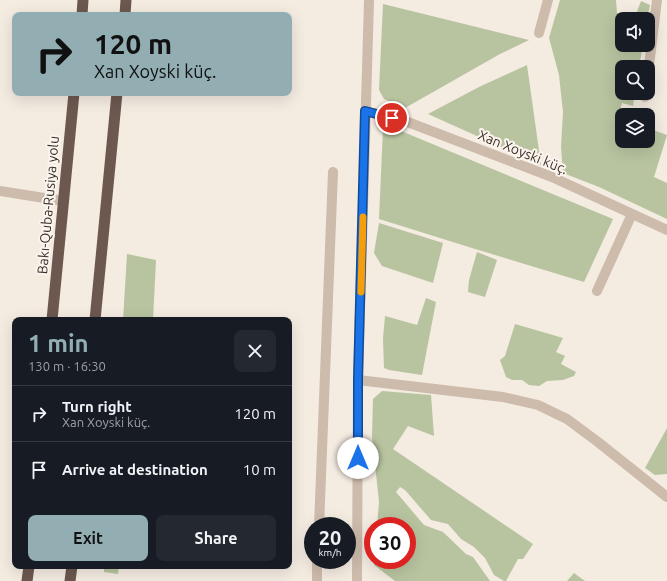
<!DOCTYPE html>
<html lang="en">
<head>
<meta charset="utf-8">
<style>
  body { margin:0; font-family:Ubuntu,sans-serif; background:#242831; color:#f1f3f6; height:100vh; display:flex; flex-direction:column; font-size:15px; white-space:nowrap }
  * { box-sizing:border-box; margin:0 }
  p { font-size:13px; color:#9ea1a6 }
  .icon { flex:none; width:22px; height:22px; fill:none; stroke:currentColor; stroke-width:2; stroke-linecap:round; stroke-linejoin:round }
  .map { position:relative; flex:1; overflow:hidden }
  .sheet { position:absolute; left:12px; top:317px; width:280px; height:252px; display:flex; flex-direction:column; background:#171b24; border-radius:8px; box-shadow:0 4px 16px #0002 }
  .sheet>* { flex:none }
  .banner { position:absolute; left:12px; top:12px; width:280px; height:84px; border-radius:8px; box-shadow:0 4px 16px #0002; background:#92aeb2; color:#111; overflow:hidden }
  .tools { position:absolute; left:615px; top:12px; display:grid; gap:8px }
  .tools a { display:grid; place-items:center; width:40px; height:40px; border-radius:8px; background:#171b24; box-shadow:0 4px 16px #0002; font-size:20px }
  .speed { position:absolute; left:304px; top:517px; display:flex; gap:8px; font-size:20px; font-weight:700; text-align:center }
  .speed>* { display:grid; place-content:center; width:52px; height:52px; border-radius:50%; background:#171b24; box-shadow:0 4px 16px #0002; line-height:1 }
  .speed small { font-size:10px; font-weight:400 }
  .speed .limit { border:6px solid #d22; background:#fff; color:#111 }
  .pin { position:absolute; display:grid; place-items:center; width:34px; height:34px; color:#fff; margin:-17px; border:2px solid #fff; border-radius:50%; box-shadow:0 1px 4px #0007 }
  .me { position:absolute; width:44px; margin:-22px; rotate:0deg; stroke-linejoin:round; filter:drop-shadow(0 0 3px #0008) }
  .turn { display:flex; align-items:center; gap:14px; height:84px; padding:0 16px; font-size:18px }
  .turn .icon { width:52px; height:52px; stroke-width:2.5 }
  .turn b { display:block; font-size:28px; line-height:34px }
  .round { display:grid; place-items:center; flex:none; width:42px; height:42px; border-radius:8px; background:#242831 }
  .head { display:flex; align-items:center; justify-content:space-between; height:68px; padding:0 16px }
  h1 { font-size:24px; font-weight:600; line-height:30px; color:#92aeb2 }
  .primary-button { display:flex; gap:8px; margin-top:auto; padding:8px 16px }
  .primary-button a { flex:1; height:46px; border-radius:8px; background:#92aeb2; color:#111; font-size:16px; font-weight:600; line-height:46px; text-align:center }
  .primary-button a+a { background:#242831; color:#f1f3f6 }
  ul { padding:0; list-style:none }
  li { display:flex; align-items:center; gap:12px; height:56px; padding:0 16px; border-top:1px solid #363941 }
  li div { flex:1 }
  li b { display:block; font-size:15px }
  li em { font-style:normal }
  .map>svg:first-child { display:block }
</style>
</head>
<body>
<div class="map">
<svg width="667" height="581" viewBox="0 0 667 581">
  <rect width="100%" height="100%" fill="#f4ebe1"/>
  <g fill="#b8c4a0">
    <polygon points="560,0 616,0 617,13 635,17 641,1 650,5 647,19 622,19 622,45 643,45 639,67 622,67 622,93 635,93 633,106 622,103 619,116 622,118 622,141 648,141 648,128 667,135 654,177 667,183 667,219 599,187 563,173 561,147 563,112 559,75 549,38"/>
    <polygon points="383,4 529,40 500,54 405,108 384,99 379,90"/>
    <polygon points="527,65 541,165 428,114 479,87"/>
    <polygon points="389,126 613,219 584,282 472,248 379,219 383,128"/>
    <polygon points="379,223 443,243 433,283 382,266 374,253"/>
    <polygon points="477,252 497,260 485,297 468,292 469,280"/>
    <polygon points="127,254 156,260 153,320 123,320"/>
    <polygon points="426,298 436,302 422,375 389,370 384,368 383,338 385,316 417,325"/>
    <polygon points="515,324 563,338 556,352 565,356 561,364 576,372 574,376 563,380 547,381 539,386 529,385 522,380 512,380 506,377 500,360 505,356"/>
    <polygon points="382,391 431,395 434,436 408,426 393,449 533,544 523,559 518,559 506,581 504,581 494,575 485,558 474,547 461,539 448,524 431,520 405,490 400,487 396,492 424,525 443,532 466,554 473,557 490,581 395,581 374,565 374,560 407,560 407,526 377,526 379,502 372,436 373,399"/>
    <polygon points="667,428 667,474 655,475 645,468"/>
    <polygon points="104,566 119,566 118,574 104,572"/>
    <polygon points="574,573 585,581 567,581"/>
  </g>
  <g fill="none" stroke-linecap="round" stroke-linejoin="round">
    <g stroke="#cdbbac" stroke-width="10">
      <polyline points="539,33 548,0"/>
      <polyline points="648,74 657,0"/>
      <polyline points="645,97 646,93"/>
      <polyline points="365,111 405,121 552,177 667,230"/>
      <polyline points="0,191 63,201"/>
      <polyline points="597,291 632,214"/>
      <polyline points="358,380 503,397 538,405 567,419 598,442 667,497"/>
      <polyline points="319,526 333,172"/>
      <polyline points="317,581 317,560"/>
      <polyline points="357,581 358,380 369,0"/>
    </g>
    <g stroke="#6c584f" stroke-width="11">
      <polyline points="82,15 83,0"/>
      <polyline points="125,15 126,0"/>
      <polyline points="52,320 74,93"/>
      <polyline points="95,320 117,93"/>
      <polyline points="27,581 29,566"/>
      <polyline points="70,581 72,566"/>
    </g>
  </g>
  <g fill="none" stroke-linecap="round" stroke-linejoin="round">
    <g stroke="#114b97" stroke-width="10">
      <polyline id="route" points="358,458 358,380 365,111 392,118"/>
    </g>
    <use href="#route" stroke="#1a73e8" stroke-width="7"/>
    <polyline stroke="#f59e0b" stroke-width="7" points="361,292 363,217"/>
  </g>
  <g text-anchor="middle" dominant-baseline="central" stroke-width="4" stroke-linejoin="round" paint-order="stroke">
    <g font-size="14" fill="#3b302b" stroke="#fbf5ee">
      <text transform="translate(523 152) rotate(22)">Xan Xoyski küç.</text>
      <text transform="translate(48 205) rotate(-85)">Bakı-Quba-Rusiya yolu</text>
    </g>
  </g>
</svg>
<div class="tools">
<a><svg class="icon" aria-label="sound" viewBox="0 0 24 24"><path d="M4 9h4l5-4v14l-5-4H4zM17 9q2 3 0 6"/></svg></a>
<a><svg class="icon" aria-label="search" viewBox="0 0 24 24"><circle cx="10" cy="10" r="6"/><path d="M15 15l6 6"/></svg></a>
<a><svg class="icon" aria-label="layers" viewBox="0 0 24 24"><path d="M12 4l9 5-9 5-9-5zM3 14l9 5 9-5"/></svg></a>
</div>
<div class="speed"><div>20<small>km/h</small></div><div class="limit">30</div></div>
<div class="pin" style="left:392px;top:118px;background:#d93025"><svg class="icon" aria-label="arrive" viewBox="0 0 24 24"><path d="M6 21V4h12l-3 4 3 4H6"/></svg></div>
<svg class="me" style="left:358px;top:458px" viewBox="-20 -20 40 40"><circle r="19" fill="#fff"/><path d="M0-13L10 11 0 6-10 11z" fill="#1a73e8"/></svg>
<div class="banner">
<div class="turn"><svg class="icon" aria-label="right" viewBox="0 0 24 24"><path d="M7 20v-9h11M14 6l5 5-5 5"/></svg><div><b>120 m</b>Xan Xoyski küç.</div></div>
</div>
<section class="sheet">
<div class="head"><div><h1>1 min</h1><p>130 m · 16:30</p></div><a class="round"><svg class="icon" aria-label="close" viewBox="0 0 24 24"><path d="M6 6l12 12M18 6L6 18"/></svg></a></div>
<ul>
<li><svg class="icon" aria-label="right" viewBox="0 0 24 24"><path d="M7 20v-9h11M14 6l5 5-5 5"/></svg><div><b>Turn right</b><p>Xan Xoyski küç.</p></div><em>120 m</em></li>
<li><svg class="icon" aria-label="arrive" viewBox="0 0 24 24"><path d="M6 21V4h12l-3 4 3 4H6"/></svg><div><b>Arrive at destination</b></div><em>10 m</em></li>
</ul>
<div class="primary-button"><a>Exit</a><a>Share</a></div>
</section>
</div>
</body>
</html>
